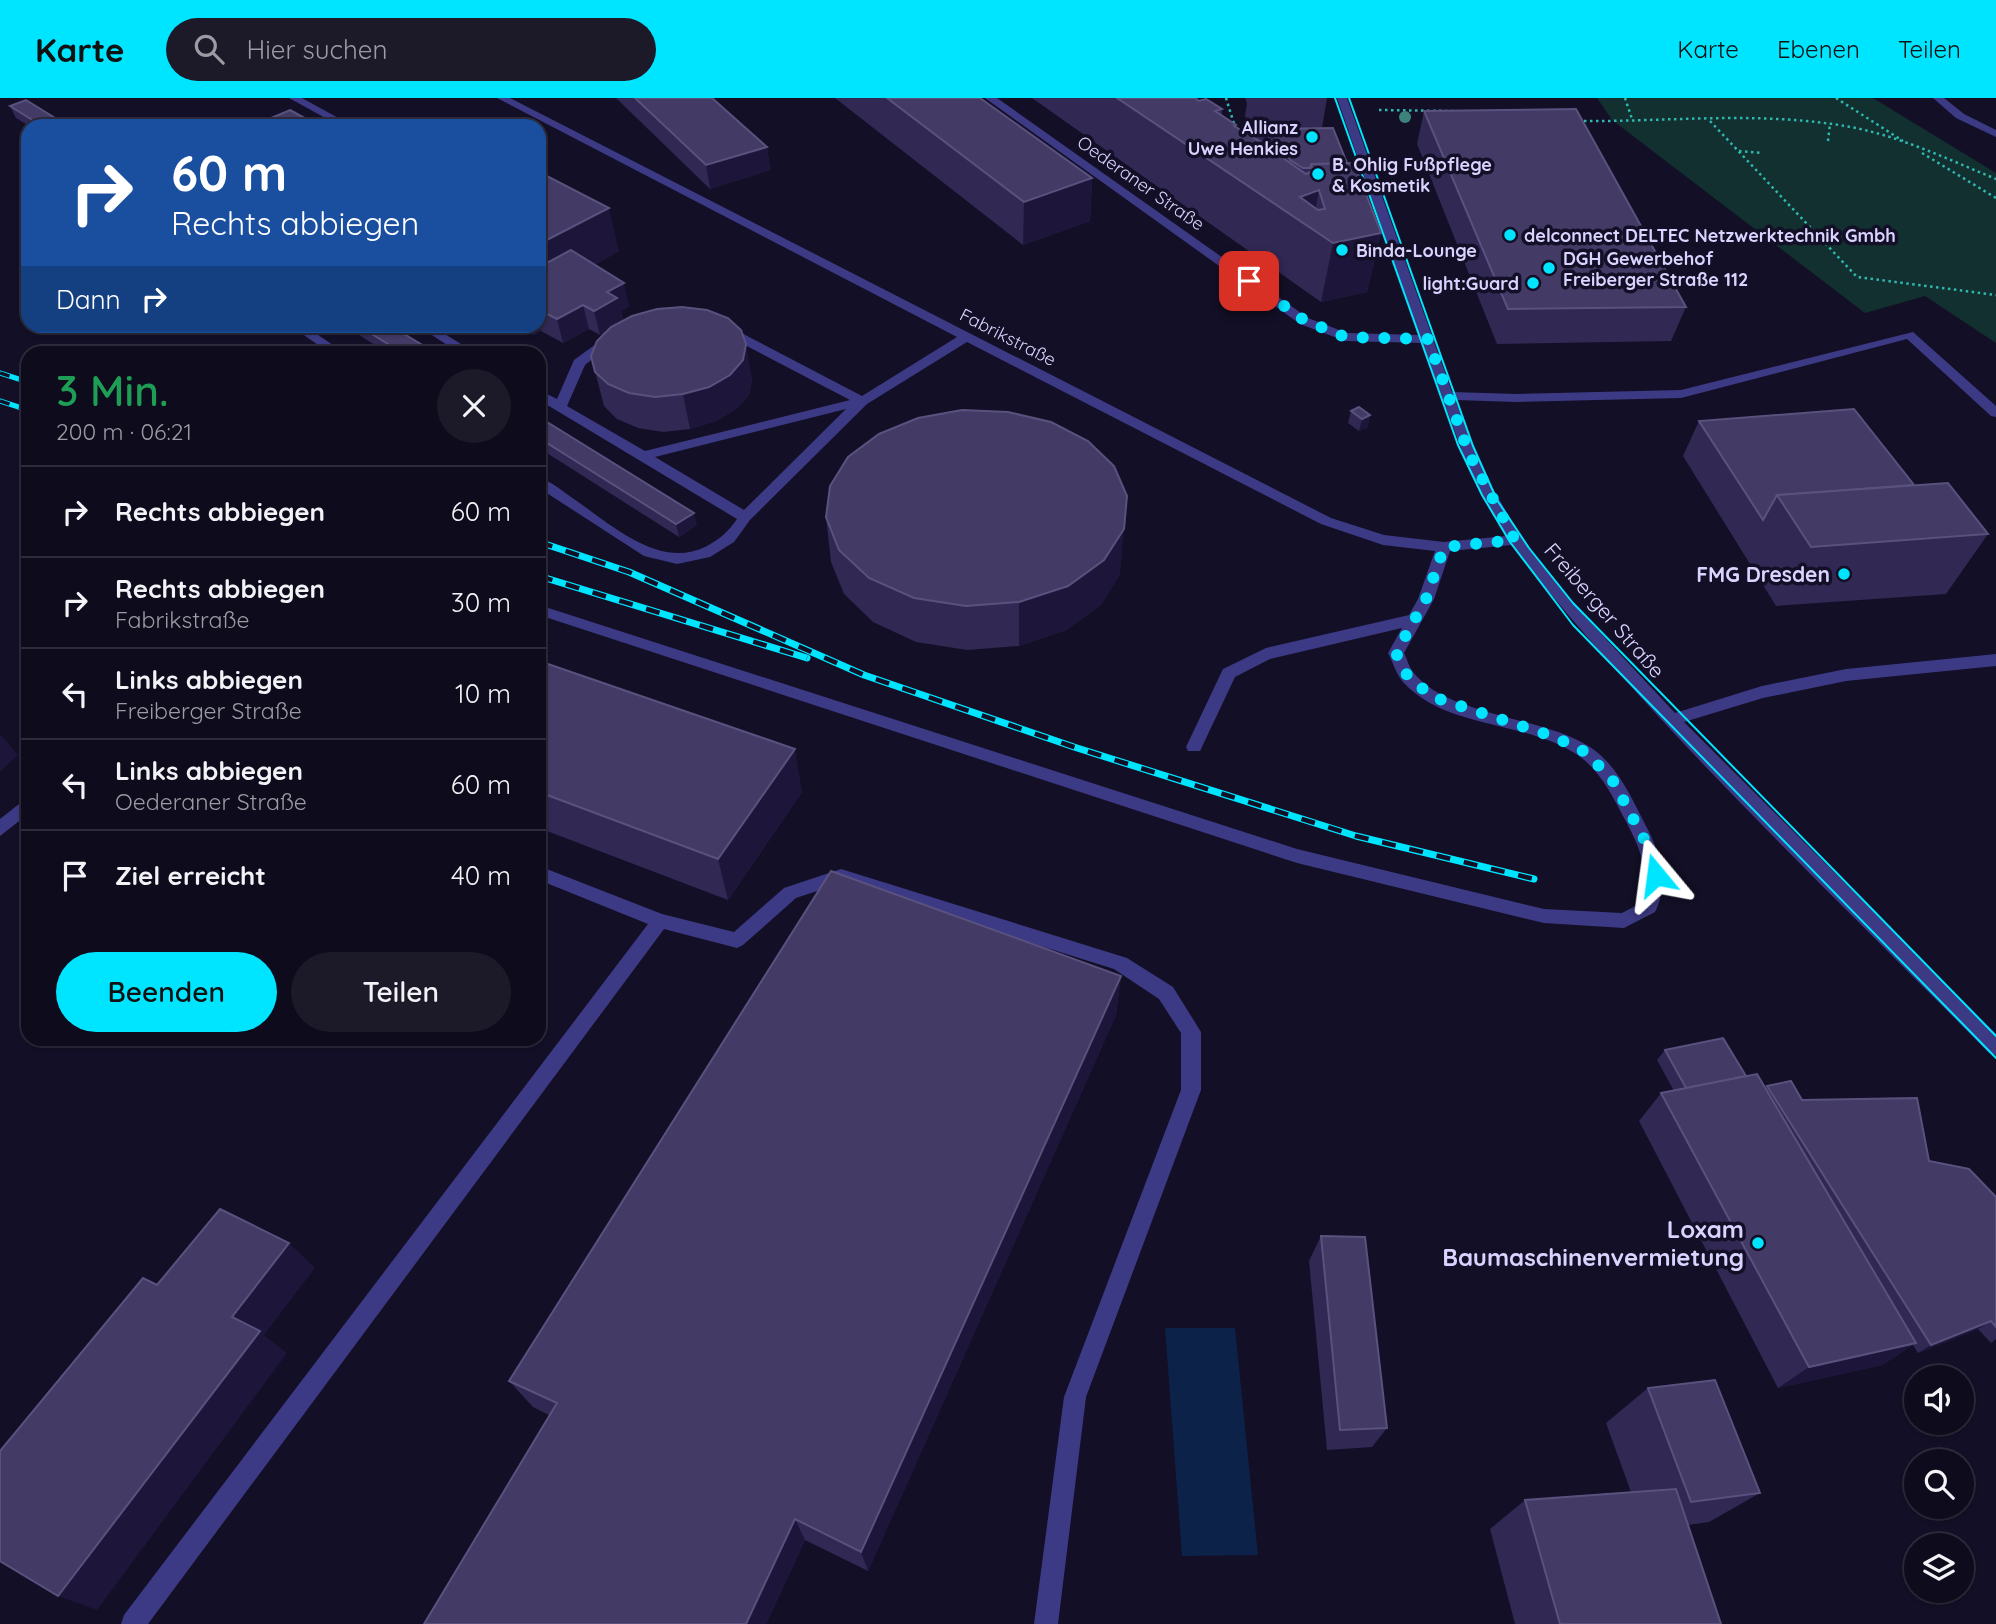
<!DOCTYPE html>
<html lang="de">
<head>
<meta charset="utf-8">
<style>
  body { margin:0; font-family:Quicksand,sans-serif; background:#1c1929; color:#f1f3f6; height:100vh; display:flex; flex-direction:column; font-size:26px; white-space:nowrap }
  * { box-sizing:border-box; margin:0 }
  p { font-size:23px; color:#9b9ba3 }
  .icon { flex:none; width:38px; height:38px; fill:none; stroke:currentColor; stroke-width:2; stroke-linecap:round; stroke-linejoin:round }
  .map { position:relative; flex:1; overflow:hidden }
  .side { position:absolute; left:21px; top:248px; width:525px; height:700px; display:flex; flex-direction:column; background:#0e0b1c; border-radius:21px; box-shadow:0 2px 5px #0004,0 0 0 2px #2e2b3b }
  .side>* { flex:none }
  .guide { position:absolute; left:21px; top:21px; width:525px; height:214px; border-radius:21px; box-shadow:0 2px 5px #0004,0 0 0 2px #2e2b3b; background:#1a4fa0; color:#fff; overflow:hidden }
  .fabs { position:absolute; left:1904px; top:1267px; display:grid; gap:14px }
  .fabs a { display:grid; place-items:center; width:70px; height:70px; border-radius:50%; background:#0e0b1c; box-shadow:0 2px 5px #0004,0 0 0 2px #2e2b3b; font-size:35px }
  .pin { position:absolute; display:grid; place-items:center; width:60px; height:60px; color:#fff; margin:-30px; border-radius:14px; box-shadow:0 4px 10px #0006 }
  .me { position:absolute; width:77px; margin:-38px; rotate:344deg; stroke-linejoin:round; filter:drop-shadow(0 0 5px #0008) }
  .turn { display:flex; align-items:center; gap:24px; height:147px; padding:0 35px; font-size:32px }
  .turn .icon { width:91px; height:91px; stroke-width:2.5 }
  .turn b { display:block; font-size:49px; line-height:60px }
  .then { display:flex; align-items:center; height:66px; padding:0 35px; background:#0003; gap:14px; font-size:26px }
  .round { display:grid; place-items:center; flex:none; width:74px; height:74px; border-radius:37px; background:#1c1929 }
  .head { display:flex; align-items:center; justify-content:space-between; height:119px; padding:0 35px }
  h1 { font-size:42px; font-weight:600; line-height:52px; color:#1e9e55 }
  .cta { display:flex; gap:14px; margin-top:auto; padding:14px 35px }
  .cta a { flex:1; height:80px; border-radius:42px; background:#00e5ff; color:#111; font-size:28px; font-weight:600; line-height:80px; text-align:center }
  .cta a+a { background:#1c1929; color:#f1f3f6 }
  ul { padding:0; list-style:none }
  li { display:flex; align-items:center; gap:21px; height:91px; padding:0 35px; border-top:2px solid #2e2b3b }
  li div { flex:1 }
  li b { display:block; font-size:26px }
  li em { font-style:normal }
  header { display:flex; align-items:center; gap:42px; box-sizing:border-box; height:98px; padding:0 35px; background:#00e5ff; color:#111 }
  header strong { font-size:33px }
  nav { display:flex; gap:38px; margin-inline-start:auto; font-size:24px }
  .search { width:490px; height:63px; background:#1c1929; display:flex; align-items:center; gap:18px; box-sizing:border-box; padding:0 24px; border-radius:38px; color:#9b9ba3; font-size:26px }
  .map>svg:first-child { display:block }
</style>
</head>
<body>
<header>
<strong>Karte</strong>
<div class="search"><svg class="icon" aria-label="search" viewBox="0 0 24 24"><circle cx="10" cy="10" r="6"/><path d="M15 15l6 6"/></svg>Hier suchen</div>
<nav><a>Karte</a><a>Ebenen</a><a>Teilen</a></nav>
</header>
<div class="map">
<svg width="1996" height="1526" viewBox="0 0 1996 1526">
  <rect width="100%" height="100%" fill="#130f26"/>
  <polygon fill="#12302f" points="1597,0 1873,0 1996,75 1996,245 1925,198 1865,215 1612,22"/>
  <polygon fill="#0c2248" points="1235,1230 1258,1457 1182,1458 1165,1230"/>
  <g fill="none" stroke-linecap="round" stroke-linejoin="round">
    <g stroke="#2fb8b0" stroke-width="2.5" stroke-dasharray="2.5 3.5" stroke-linecap="butt">
      <polyline points="1226,0 1235,29"/>
      <polyline points="1625,0 1632,21"/>
      <polyline points="1836,0 1903,43"/>
      <polyline points="1379,12 1454,13"/>
      <path d="M1578 23C1666 24 1757 13 1845 28 1898 37 1947 61 1996 81"/>
      <polyline points="1710,23 1857,179 1996,197"/>
      <polyline points="1828,43 1830,26"/>
      <polyline points="1739,53 1762,55"/>
      <polyline points="1922,55 1996,100"/>
    </g>
    <g fill="#3d3a85" fill-rule="evenodd">
      <polygon points="289,0 302,0 353,28 340,28"/>
      <path d="M497 0H510L1331 420 1384 437 1444 444 1506 438 1470 375 1422 245 1345 243 1300 226 985 0H997L1308 220 1347 235 1419 237 1337 0H1347L1452 294 1517 296 1681 292 1913 234 1996 308V319L1991 318 1907 241 1681 300 1517 304 1455 302 1484 375 1521 439 1578 511 1675 615 1762 588 1846 571 1996 556V568L1846 583 1763 600 1684 624 1996 936V957L1989 955C1827 790 1655 630 1511 447L1450 453 1434 501 1404 555C1407 561 1409 569 1413 574 1447 618 1542 618 1590 649 1618 667 1633 703 1648 732 1661 757 1669 787 1655 814L1624 830 1544 825 1297 765 539 517V507L1297 751 1544 811 1622 815 1641 805C1648 767 1641 751 1623 718 1612 697 1600 673 1579 658 1527 622 1447 632 1403 584 1396 576 1393 564 1388 555L1402 530 1270 561 1235 579 1200 653H1188L1186 649 1223 571 1266 550 1409 517 1418 501 1435 453 1383 447 1321 426 967 244 867 306 750 422 734 444 710 459 677 466 644 458 539 390V380C551 383 561 392 571 399 608 424 658 472 705 449 719 442 729 433 737 421L539 302V292L557 301 574 262 607 238 617 241 585 267 567 308 645 353 850 302 722 235V229H730L862 298 957 239ZM846 311 744 412 655 359Z"/>
      <polygon points="1933,0 1944,0 1964,16 1996,32 1996,39 1956,20"/>
      <polygon points="291,228 305,228 346,256 331,256"/>
      <polygon points="418,228 432,228 477,256 461,256"/>
      <polygon points="28,699 28,716 0,738 0,721"/>
      <polygon points="539,768 662,816 734,834 784,790 841,771 1127,860 1173,889 1201,934 1201,992 1086,1299 1058,1526 1034,1526 1064,1299 1181,992 1181,935 1159,901 1114,871 841,785 796,800 743,847 737,850 664,831 148,1526 121,1526 124,1517 648,826 539,782"/>
    </g>
    <g stroke="#00e5ff" stroke-width="2">
      <polyline points="1335,0 1458,347 1482,397 1510,444 1573,527 1996,960"/>
      <polyline points="1349,0 1473,348 1497,402 1529,450 1573,505 1996,938"/>
    </g>
    <g stroke="#00e5ff" stroke-width="5">
      <g id="rail-far1">
        <polyline points="0,275 28,284"/>
        <polyline points="0,303 28,312"/>
      </g>
    </g>
    <g stroke="#00e5ff" stroke-width="7">
      <g id="rail">
        <polyline points="539,444 629,474 864,577 1074,649 1356,738 1534,781"/>
        <polyline points="539,478 807,560"/>
      </g>
    </g>
    <use href="#rail-far1" stroke="#130f26" stroke-width="3.5" stroke-dasharray="10" stroke-linecap="butt"/>
    <use href="#rail" stroke="#130f26" stroke-width="4.5" stroke-dasharray="14" stroke-linecap="butt"/>
  </g>
  <circle fill="#3d827b" cx="1405" cy="19" r="6"/>
  <g fill="#312854">
    <polygon points="616,0 712,0 767,49 770,72 710,91"/>
    <polygon points="835,0 980,0 1092,80 1090,123 1023,147"/>
    <polygon points="1032,0 1195,0 1199,3 1222,11 1222,17 1236,27 1236,29 1257,42 1254,27 1248,27 1245,18 1247,5 1245,0 1327,0 1322,30 1347,65 1381,135 1367,194 1321,204"/>
    <polygon points="10,8 68,28 29,28 16,20"/>
    <polygon points="1424,13 1686,209 1671,243 1497,246 1417,46"/>
    <polygon points="539,74 619,153 594,167 629,208 621,213 623,222 752,281 749,297 736,311 716,323 690,331 663,334 638,330 617,321 604,308 591,258 606,234 600,237 589,231 563,245 541,233 534,237 518,228 539,228"/>
    <polygon points="345,228 391,228 437,256 389,256"/>
    <polygon points="1351,313 1370,317 1367,330 1359,333 1348,325"/>
    <polygon points="539,319 697,427 679,439 539,350"/>
    <polygon points="1699,323 1914,387 1988,436 1946,496 1776,508 1683,358"/>
    <polygon points="826,419 1120,476 1101,507 1066,532 1019,548 967,552 916,544 873,524 844,496 831,464"/>
    <polygon points="539,572 802,694 728,802 539,730"/>
    <polygon points="1121,878 1116,917 868,1473 805,1442 766,1526 424,1526 549,1317 533,1309 509,1283"/>
    <polygon points="1665,952 1746,978 1765,990 1767,988 1802,1002 1929,1063 1996,1099 1996,1241 1991,1245 1978,1231 1918,1255 1913,1247 1882,1267 1778,1290 1639,1023 1661,995 1674,993 1657,962"/>
    <polygon points="1321,1138 1387,1330 1372,1349 1327,1352 1309,1163"/>
    <polygon points="1648,1290 1760,1395 1709,1424 1688,1427 1721,1526 1515,1526 1490,1431 1525,1402 1631,1394 1606,1325"/>
  </g>
  <g fill="#1d163a">
    <polygon points="767,49 770,72 710,91 706,67"/>
    <polygon points="1092,80 1090,123 1023,147 1024,104"/>
    <polygon points="1319,92 1312,131 1300,99"/>
    <polygon points="609,110 619,153 539,197 539,146"/>
    <polygon points="1381,135 1367,194 1321,204 1333,145"/>
    <polygon points="624,185 629,208 621,213 623,224 600,237 594,213 607,194"/>
    <polygon points="583,207 589,231 563,245 557,221"/>
    <polygon points="539,225 541,233 534,237 531,228 539,228"/>
    <polygon points="746,246 752,281 749,297 736,311 716,323 690,331 683,296"/>
    <polygon points="1370,317 1367,330 1359,333 1362,321"/>
    <polygon points="694,415 697,427 679,439 676,426"/>
    <polygon points="1124,431 1120,476 1101,507 1066,532 1019,548 1019,504"/>
    <polygon points="0,636 18,657 0,674"/>
    <polygon points="795,651 802,694 728,802 718,761"/>
    <polygon points="1121,878 1116,917 868,1473 861,1454"/>
    <polygon points="289,1145 315,1170 264,1237 287,1255 97,1512 58,1498 232,1219"/>
    <polygon points="1991,1223 1978,1231 1918,1255 1931,1247"/>
    <polygon points="1916,1245 1882,1267 1778,1290 1809,1269"/>
    <polygon points="795,1421 805,1442 766,1526 746,1526"/>
  </g>
  <g fill="#433a66" stroke="#5a527e" stroke-width="2" fill-rule="evenodd">
    <polygon points="635,0 712,0 767,49 706,67"/>
    <polygon points="887,0 980,0 1092,80 1024,104"/>
    <path d="M1117 0H1195L1199 3 1206 1 1222 11 1215 13 1236 27 1234 28 1287 59 1283 60 1306 76 1313 73 1311 66 1354 65 1381 135 1333 145ZM1319 92 1325 111 1318 112 1300 99Z"/>
    <polygon points="26,2 68,28 42,28 10,8"/>
    <polygon points="1576,11 1686,209 1508,211 1424,13"/>
    <polygon points="290,12 319,28 252,28"/>
    <polygon points="1333,30 1347,65 1311,66 1310,70 1303,70 1290,62 1288,57 1284,57 1281,55 1273,31"/>
    <polygon points="539,74 609,110 539,146"/>
    <polygon points="571,152 624,185 607,194 617,200 594,213 583,207 557,221 539,212 539,169"/>
    <polygon points="682,209 707,212 728,220 741,232 746,246 743,262 730,277 709,289 683,296 655,299 629,295 608,286 595,274 591,258 597,243 611,229 632,218 657,211"/>
    <polygon points="359,228 391,228 437,256 404,256"/>
    <polygon points="1359,309 1370,317 1362,321 1351,313"/>
    <polygon points="1854,311 1914,387 1777,397 1763,422 1699,323"/>
    <polygon points="962,312 1008,314 1051,324 1088,343 1114,368 1127,398 1124,431 1104,462 1068,488 1019,504 966,508 914,500 869,480 839,452 826,419 830,388 848,359 879,336 918,320"/>
    <polygon points="539,319 694,415 676,426 539,340"/>
    <polygon points="1948,385 1988,436 1811,449 1777,397"/>
    <polygon points="545,565 795,651 718,761 539,694 539,572"/>
    <polygon points="831,773 1121,878 861,1454 795,1421 746,1526 424,1526 557,1305 509,1283"/>
    <polygon points="1723,940 1746,978 1686,990 1665,952"/>
    <polygon points="1757,976 1916,1245 1809,1269 1661,995"/>
    <polygon points="1791,983 1802,1002 1917,1000 1929,1063 1969,1071 1996,1099 1996,1229 1991,1223 1931,1247 1767,988"/>
    <polygon points="220,1111 289,1145 232,1219 260,1233 58,1498 0,1463 0,1353 143,1180 157,1187"/>
    <polygon points="1321,1138 1365,1139 1387,1330 1340,1332"/>
    <polygon points="1715,1282 1760,1395 1691,1404 1648,1290"/>
    <polygon points="1676,1391 1721,1526 1560,1526 1525,1402"/>
  </g>
  <g fill="none" stroke-linecap="round" stroke-linejoin="round">
    <polyline stroke="#00e5ff" stroke-width="12" stroke-dasharray="0 21.6" points="1249,183 1304,222 1345,239 1428,241 1469,356 1515,442 1444,449 1426,501 1396,555 1408,579 1433,599 1555,639 1585,654 1612,681 1651,754 1656,777"/>
  </g>
  <g fill="#00e5ff" stroke="#130f26" stroke-width="2.5">
    <circle cx="1312" cy="39" r="7"/>
    <circle cx="1318" cy="76" r="7"/>
    <circle cx="1510" cy="137" r="7"/>
    <circle cx="1342" cy="152" r="7"/>
    <circle cx="1549" cy="170" r="7"/>
    <circle cx="1533" cy="185" r="7"/>
    <circle cx="1844" cy="476" r="7"/>
    <circle cx="1758" cy="1145" r="7"/>
  </g>
  <g text-anchor="middle" dominant-baseline="central" stroke-width="7" stroke-linejoin="round" paint-order="stroke">
    <g font-size="18" font-weight="bold" fill="#d9d4ff" stroke="#130f26" text-anchor="start">
      <text x="1298" y="29" text-anchor="end">Allianz<tspan x="1298" dy="21">Uwe Henkies</tspan></text>
      <text x="1332" y="66">B. Ohlig Fußpflege<tspan x="1332" dy="21">&amp; Kosmetik</tspan></text>
      <text x="1524" y="137">delconnect DELTEC Netzwerktechnik Gmbh</text>
      <text x="1356" y="152">Binda-Lounge</text>
      <text x="1563" y="160">DGH Gewerbehof<tspan x="1563" dy="21">Freiberger Straße 112</tspan></text>
      <text x="1519" y="185" text-anchor="end">light:Guard</text>
    </g>
    <g font-size="18" fill="#d9d4ff" stroke="#130f26">
      <text transform="translate(1141 85) rotate(35)">Oederaner Straße</text>
      <text transform="translate(1008 239) rotate(27)">Fabrikstraße</text>
    </g>
    <g font-size="21" font-weight="bold" fill="#d9d4ff" stroke="#130f26" text-anchor="end">
      <text x="1830" y="476">FMG Dresden</text>
    </g>
    <g font-size="21" fill="#d9d4ff" stroke="#130f26">
      <text transform="translate(1605 512) rotate(49)">Freiberger Straße</text>
    </g>
    <g font-size="24" font-weight="bold" fill="#d9d4ff" stroke="#130f26" text-anchor="end">
      <text x="1744" y="1131">Loxam<tspan x="1744" dy="28">Baumaschinenvermietung</tspan></text>
    </g>
  </g>
</svg>
<div class="fabs">
<a><svg class="icon" aria-label="sound" viewBox="0 0 24 24"><path d="M4 9h4l5-4v14l-5-4H4zM17 9q2 3 0 6"/></svg></a>
<a><svg class="icon" aria-label="search" viewBox="0 0 24 24"><circle cx="10" cy="10" r="6"/><path d="M15 15l6 6"/></svg></a>
<a><svg class="icon" aria-label="layers" viewBox="0 0 24 24"><path d="M12 4l9 5-9 5-9-5zM3 14l9 5 9-5"/></svg></a>
</div>
<div class="pin" style="left:1249px;top:183px;background:#d93025"><svg class="icon" aria-label="arrive" viewBox="0 0 24 24"><path d="M6 21V4h12l-3 4 3 4H6"/></svg></div>
<svg class="me" style="left:1656px;top:777px" viewBox="-20 -20 40 40"><path d="M0-17L14 15 0 8-14 15z" fill="#00e5ff" stroke="#fff" stroke-width="4"/></svg>
<div class="guide">
<div class="turn"><svg class="icon" aria-label="right" viewBox="0 0 24 24"><path d="M7 20v-9h11M14 6l5 5-5 5"/></svg><div><b>60 m</b>Rechts abbiegen</div></div>
<div class="then">Dann<svg class="icon" aria-label="right" viewBox="0 0 24 24"><path d="M7 20v-9h11M14 6l5 5-5 5"/></svg></div>
</div>
<section class="side">
<div class="head"><div><h1>3 Min.</h1><p>200 m · 06:21</p></div><a class="round"><svg class="icon" aria-label="close" viewBox="0 0 24 24"><path d="M6 6l12 12M18 6L6 18"/></svg></a></div>
<ul>
<li><svg class="icon" aria-label="right" viewBox="0 0 24 24"><path d="M7 20v-9h11M14 6l5 5-5 5"/></svg><div><b>Rechts abbiegen</b></div><em>60 m</em></li>
<li><svg class="icon" aria-label="right" viewBox="0 0 24 24"><path d="M7 20v-9h11M14 6l5 5-5 5"/></svg><div><b>Rechts abbiegen</b><p>Fabrikstraße</p></div><em>30 m</em></li>
<li><svg class="icon" aria-label="left" viewBox="0 0 24 24"><path d="M17 20v-9H6M10 6l-5 5 5 5"/></svg><div><b>Links abbiegen</b><p>Freiberger Straße</p></div><em>10 m</em></li>
<li><svg class="icon" aria-label="left" viewBox="0 0 24 24"><path d="M17 20v-9H6M10 6l-5 5 5 5"/></svg><div><b>Links abbiegen</b><p>Oederaner Straße</p></div><em>60 m</em></li>
<li><svg class="icon" aria-label="arrive" viewBox="0 0 24 24"><path d="M6 21V4h12l-3 4 3 4H6"/></svg><div><b>Ziel erreicht</b></div><em>40 m</em></li>
</ul>
<div class="cta"><a>Beenden</a><a>Teilen</a></div>
</section>
</div>
</body>
</html>
